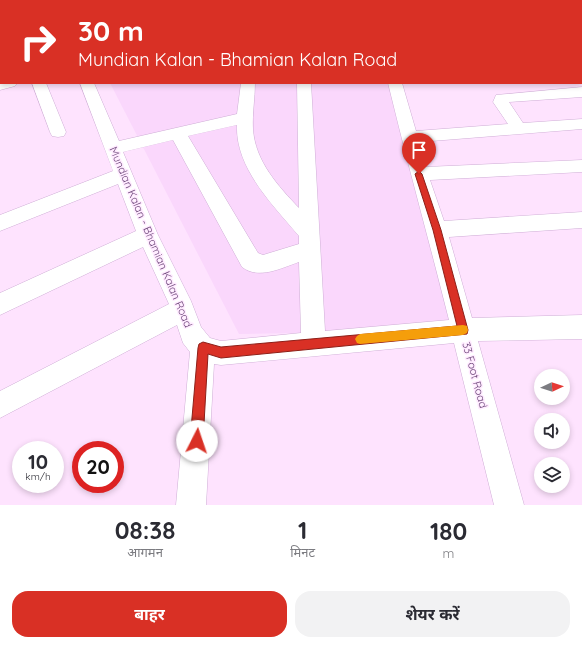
<!DOCTYPE html>
<html lang="hi">
<head>
<meta charset="utf-8">
<style>
  body { margin:0; font-family:Quicksand,"Noto Sans Devanagari",sans-serif; background:#f2f2f3; color:#2b2b33; height:100vh; display:flex; flex-direction:column; font-size:15px; white-space:nowrap }
  * { box-sizing:border-box; margin:0 }
  p { font-size:13px; color:#7c7c81 }
  .icon { flex:none; width:22px; height:22px; fill:none; stroke:currentColor; stroke-width:2; stroke-linecap:round; stroke-linejoin:round }
  .map { position:relative; height:505px; overflow:hidden }
  .panel { display:flex; flex-direction:column; background:#fff; flex:1 }
  .panel>* { flex:none }
  .banner { position:absolute; left:0px; top:0px; width:582px; height:84px; box-shadow:0 2px 6px #0003; background:#d93025; color:#fff; overflow:hidden }
  .needle { width:26px; rotate:86deg }
  .buttons { position:absolute; left:534px; top:369px; display:grid; gap:8px }
  .buttons a { display:grid; place-items:center; width:36px; height:36px; border-radius:50%; background:#fff; box-shadow:0 2px 6px #0003; font-size:20px }
  .speed { position:absolute; left:12px; top:441px; display:flex; gap:8px; font-size:20px; font-weight:700; text-align:center }
  .speed>* { display:grid; place-content:center; width:52px; height:52px; border-radius:50%; background:#fff; box-shadow:0 2px 6px #0003; line-height:1 }
  .speed small { font-size:10px; font-weight:400 }
  .speed .limit { border:6px solid #d22; background:#fff; color:#111 }
  .pin { position:absolute; display:grid; place-items:center; width:34px; height:34px; color:#fff; margin:-41px -17px; border-radius:50% 50% 50% 0; rotate:-45deg; box-shadow:0 0 4px #0007 }
  .pin .icon { rotate:45deg }
  .me { position:absolute; width:44px; margin:-22px; rotate:4deg; stroke-linejoin:round; filter:drop-shadow(0 0 3px #0008) }
  .turn { display:flex; align-items:center; gap:14px; height:84px; padding:0 12px; font-size:18px }
  .turn .icon { width:52px; height:52px; stroke-width:2.5 }
  .turn b { display:block; font-size:28px; line-height:34px }
  .eta { display:flex; justify-content:space-evenly; align-items:center; height:68px; text-align:center }
  .eta b { font-size:24px; font-weight:700; line-height:28px }
  .cta { display:flex; gap:8px; margin-top:auto; padding:8px 12px }
  .cta a { flex:1; height:46px; border-radius:16px; background:#d93025; color:#fff; font-size:16px; font-weight:700; line-height:46px; text-align:center }
  .cta a+a { background:#f2f2f3; color:#2b2b33 }
  .map>svg:first-child { display:block }
</style>
</head>
<body>
<div class="map">
<svg width="582" height="505" viewBox="0 0 582 505">
  <rect width="100%" height="100%" fill="#fee3fe"/>
  <polygon fill="#fad7fc" points="110,83 395,83 463,330 239,334"/>
  <g fill="none" stroke-linecap="round" stroke-linejoin="round">
    <g stroke="#cfaed6" stroke-width="1">
      <g id="minor">
        <rect x="41" y="0" width="12" height="1"/>
        <polygon points="82,0 97,0 81,1"/>
        <polygon points="125,0 137,0 138,1 126,1"/>
        <polygon points="213,0 228,0 212,1"/>
        <rect x="309" y="0" width="12" height="1"/>
        <rect x="331" y="0" width="12" height="1"/>
        <rect x="366" y="0" width="12" height="1"/>
        <polygon points="402,0 424,0 401,1"/>
        <rect x="581" y="7" width="1" height="8"/>
        <rect x="0" y="18" width="1" height="8"/>
        <rect x="581" y="33" width="1" height="8"/>
        <rect x="581" y="60" width="1" height="8"/>
        <polygon points="0,81 1,83 17,83 15,86 0,90"/>
        <polygon points="32,83 46,83 66,132 64,136 58,137 52,136 50,132"/>
        <path d="M80 83H94L119 141 237 114 241 83H255C255 98 252 114 253 129 255 161 278 186 299 208L297 83H311L325 331 449 320C429 240 407 162 388 83H402L416 131 508 124 493 102 496 95 582 87V97L509 102 523 123 582 119V129L419 142 426 167 582 160V172L430 180 444 221 582 212V228L449 237 472 318 582 315V339L478 341 524 505H494L454 343 221 365 214 364 206 505H176L190 352 183 343 177 325 0 418V391L169 304 143 247 0 315V293L136 231 118 184 0 231V215L113 171ZM237 125C235 168 273 205 299 236V244L263 255 258 253 188 136ZM173 140 242 267C259 280 281 268 299 262L301 333 221 341 210 338 201 327 191 301 158 235 123 152Z"/>
      </g>
    </g>
    <use href="#minor" fill="#fff" fill-rule="evenodd"/>
  </g>
  <polygon fill="#d93025" stroke="#8d1f18" points="419,171 422,174 441,230 468,330 467,334 221,358 208,354 203,441 201,445 197,447 192,445 190,441 198,348 199,344 203,342 221,347 457,326 433,230 415,174"/>
  <polygon fill="#f59e0b" points="463,325 467,326 468,330 467,333 463,335 360,344 357,343 355,339 357,336 360,334"/>
  <g text-anchor="middle" dominant-baseline="central" stroke-width="3" stroke-linejoin="round" paint-order="stroke">
    <g font-size="11" fill="#6c4679" stroke="#ffebff">
      <text transform="translate(151 237) rotate(67)">Mundian Kalan - Bhamian Kalan Road</text>
      <text transform="translate(475 375) rotate(75)">33 Foot Road</text>
    </g>
  </g>
</svg>
<div class="buttons">
<a><svg class="needle" viewBox="-14 -14 28 28"><path d="M0-13l5 13h-10z" fill="#e53935"/><path d="M0 13l5-13h-10z" fill="#7c7c81"/></svg></a>
<a><svg class="icon" aria-label="sound" viewBox="0 0 24 24"><path d="M4 9h4l5-4v14l-5-4H4zM17 9q2 3 0 6"/></svg></a>
<a><svg class="icon" aria-label="layers" viewBox="0 0 24 24"><path d="M12 4l9 5-9 5-9-5zM3 14l9 5 9-5"/></svg></a>
</div>
<div class="speed"><div>10<small>km/h</small></div><div class="limit">20</div></div>
<div class="pin" style="left:419px;top:174px;background:#d93025"><svg class="icon" aria-label="arrive" viewBox="0 0 24 24"><path d="M6 21V4h12l-3 4 3 4H6"/></svg></div>
<svg class="me" style="left:197px;top:441px" viewBox="-20 -20 40 40"><circle r="19" fill="#fff"/><path d="M0-13L10 11 0 6-10 11z" fill="#d93025"/></svg>
<div class="banner">
<div class="turn"><svg class="icon" aria-label="right" viewBox="0 0 24 24"><path d="M7 20v-9h11M14 6l5 5-5 5"/></svg><div><b>30 m</b>Mundian Kalan - Bhamian Kalan Road</div></div>
</div>
</div>
<section class="panel">
<div class="eta">
<div><b>08:38</b><p>आगमन</p></div>
<div><b>1</b><p>मिनट</p></div>
<div><b>180</b><p>m</p></div>
</div>
<div class="cta"><a>बाहर</a><a>शेयर करें</a></div>
</section>
</body>
</html>
